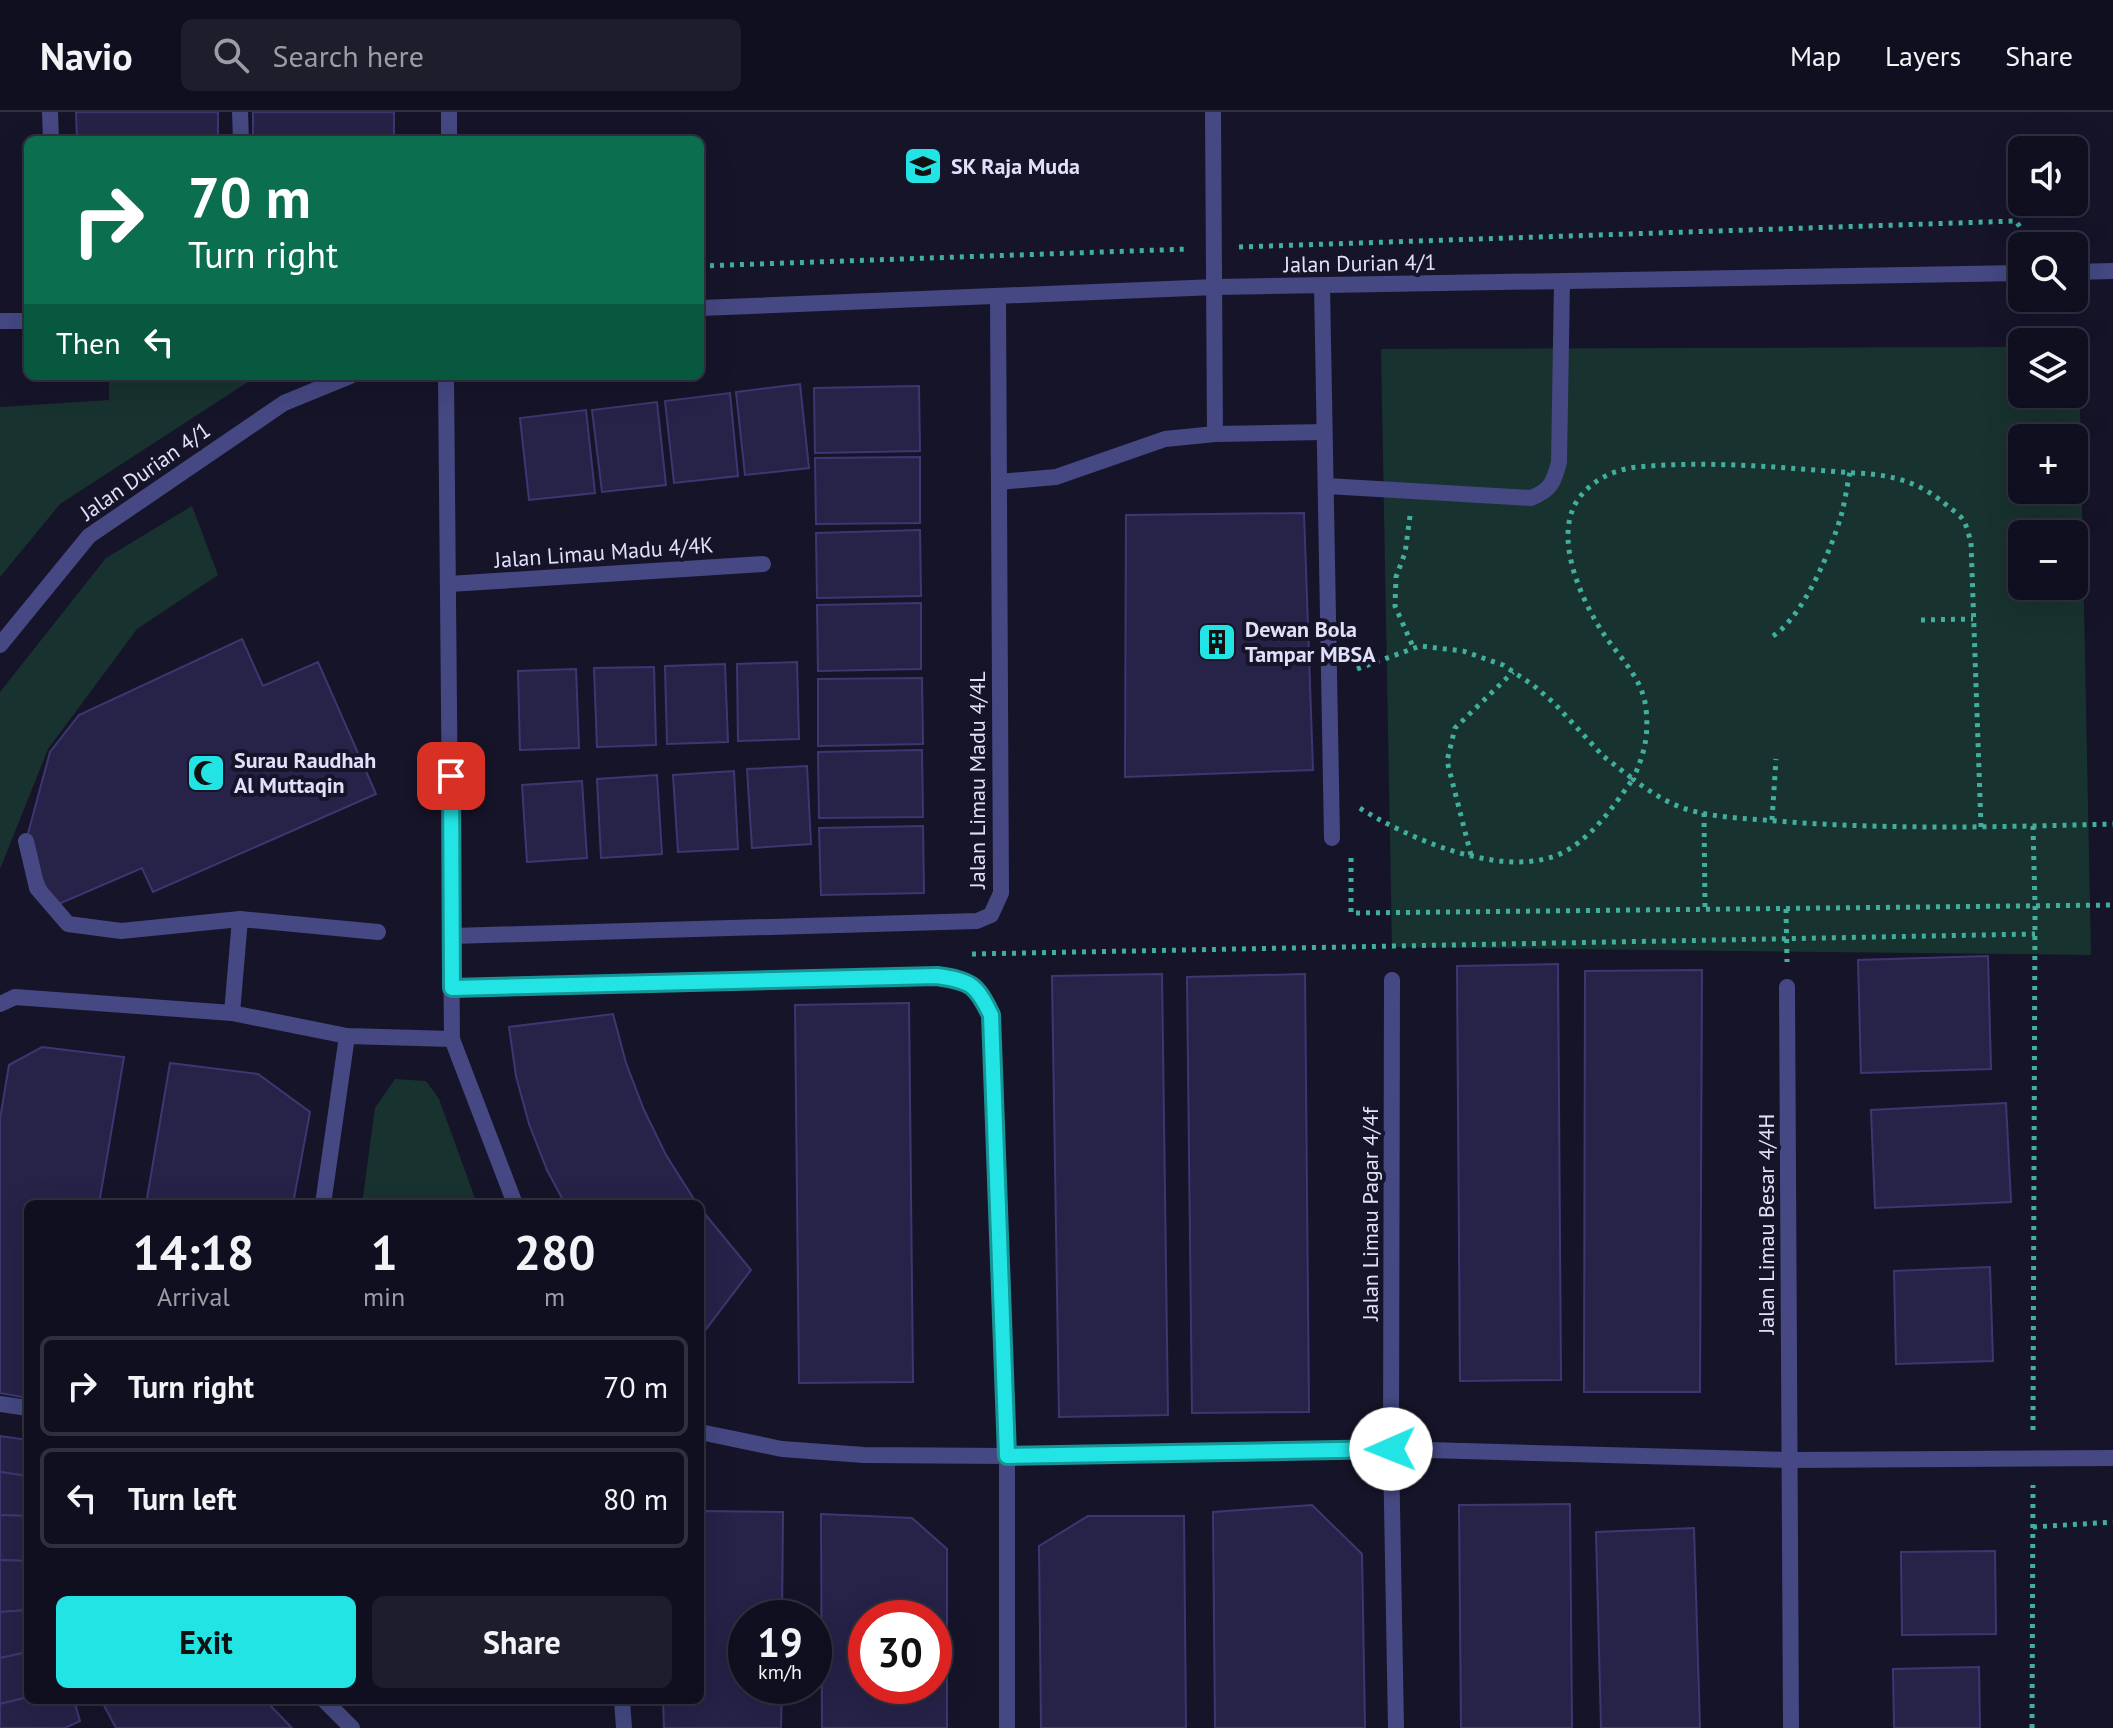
<!DOCTYPE html>
<html lang="en">
<head>
<meta charset="utf-8">
<style>
  body { margin:0; font-family:"PT Sans",sans-serif; background:#1e1d2c; color:#f1f3f6; height:100vh; display:flex; flex-direction:column; font-size:30px; white-space:nowrap }
  * { box-sizing:border-box; margin:0 }
  p { font-size:26px; color:#9c9ca4 }
  .icon { flex:none; width:44px; height:44px; fill:none; stroke:currentColor; stroke-width:2; stroke-linecap:round; stroke-linejoin:round }
  .map { position:relative; flex:1; overflow:hidden }
  .sheet { position:absolute; left:24px; top:1088px; width:680px; height:504px; display:flex; flex-direction:column; background:#100f1f; border-radius:12px; box-shadow:0 8px 32px #0002,0 0 0 2px #302f3d }
  .sheet>* { flex:none }
  .guide { position:absolute; left:24px; top:24px; width:680px; height:244px; border-radius:12px; box-shadow:0 8px 32px #0002,0 0 0 2px #302f3d; background:#0b6e4f; color:#fff; overflow:hidden }
  .buttons { position:absolute; left:2008px; top:24px; display:grid; gap:16px }
  .buttons a { display:grid; place-items:center; width:80px; height:80px; border-radius:12px; background:#100f1f; box-shadow:0 8px 32px #0002,0 0 0 2px #302f3d; font-size:40px }
  .speed { position:absolute; left:728px; top:1488px; display:flex; gap:16px; font-size:40px; font-weight:700; text-align:center }
  .speed>* { display:grid; place-content:center; width:104px; height:104px; border-radius:50%; background:#100f1f; box-shadow:0 8px 32px #0002,0 0 0 2px #302f3d; line-height:1 }
  .speed small { font-size:20px; font-weight:400 }
  .speed .limit { border:12px solid #d22; background:#fff; color:#111 }
  .pin { position:absolute; display:grid; place-items:center; width:68px; height:68px; color:#fff; margin:-34px; border-radius:16px; box-shadow:0 4px 12px #0006 }
  .me { position:absolute; width:88px; margin:-44px; rotate:269deg; stroke-linejoin:round; filter:drop-shadow(0 0 6px #0008) }
  .turn { display:flex; align-items:center; gap:28px; height:168px; padding:0 32px; font-size:36px }
  .turn .icon { width:104px; height:104px; stroke-width:2.5 }
  .turn b { display:block; font-size:56px; line-height:68px }
  .then { display:flex; align-items:center; height:76px; padding:0 32px; background:#0003; gap:16px; font-size:30px }
  .eta { display:flex; justify-content:space-evenly; align-items:center; height:136px; text-align:center }
  .eta b { font-size:48px; font-weight:600; line-height:56px }
  .button { display:flex; gap:16px; margin-top:auto; padding:16px 32px }
  .button a { flex:1; height:92px; border-radius:12px; background:#23e4e5; color:#111; font-size:32px; font-weight:600; line-height:92px; text-align:center }
  .button a+a { background:#1e1d2c; color:#f1f3f6 }
  ul { padding:0; list-style:none }
  li { display:flex; align-items:center; gap:24px; height:100px; margin:0 16px 12px; padding:0 16px; border:4px solid #302f3d; border-radius:12px }
  li div { flex:1 }
  li b { display:block; font-size:30px }
  li em { font-style:normal }
  header { display:flex; align-items:center; gap:48px; box-sizing:border-box; height:112px; padding:0 40px; background:#100f1f; border-bottom:2px solid #302f3d }
  header strong { font-size:38px }
  nav { display:flex; gap:44px; margin-inline-start:auto; font-size:28px }
  .search { width:560px; height:72px; background:#1e1d2c; display:flex; align-items:center; gap:20px; box-sizing:border-box; padding:0 28px; border-radius:12px; color:#9c9ca4; font-size:30px }
  .map>svg:first-child { display:block }
</style>
</head>
<body>
<header>
<strong>Navio</strong>
<div class="search"><svg class="icon" aria-label="search" viewBox="0 0 24 24"><circle cx="10" cy="10" r="6"/><path d="M15 15l6 6"/></svg>Search here</div>
<nav><a>Map</a><a>Layers</a><a>Share</a></nav>
</header>
<div class="map">
<svg width="2113" height="1616" viewBox="0 0 2113 1616">
  <rect width="100%" height="100%" fill="#161429"/>
  <g fill="#18322f" fill-rule="evenodd">
    <path d="M2018 235 2022 239V282H2066L2080 296 2091 843 1392 835 1381 237ZM2022 326H2074V378H2022ZM2022 422H2074V474H2022Z"/>
    <polygon points="109,264 257,264 60,392 0,465 0,295 109,288"/>
    <polygon points="192,394 218,463 137,517 48,637 0,757 0,580 106,446"/>
    <polygon points="395,967 426,969 439,987 477,1092 362,1092 375,996"/>
  </g>
  <g fill="#262248" stroke="#3d3771" stroke-width="2" fill-rule="evenodd">
    <polygon points="76,0 218,0 218,28 77,28"/>
    <rect x="253" y="0" width="141" height="28"/>
    <polygon points="800,272 809,356 745,363 736,280"/>
    <polygon points="919,274 920,339 815,341 814,276"/>
    <polygon points="730,281 738,364 674,371 665,289"/>
    <polygon points="657,290 666,373 602,380 592,298"/>
    <polygon points="586,298 595,381 529,388 520,306"/>
    <polygon points="920,345 920,411 816,412 815,346"/>
    <polygon points="1304,401 1313,658 1125,665 1126,403"/>
    <polygon points="920,418 921,484 817,486 816,421"/>
    <polygon points="921,491 921,557 818,559 817,493"/>
    <polygon points="242,527 263,574 318,550 376,682 153,780 142,756 54,794 26,729 50,640 79,603"/>
    <polygon points="797,550 799,627 738,629 737,552"/>
    <polygon points="725,552 728,630 667,632 665,554"/>
    <polygon points="654,555 656,633 597,635 594,556"/>
    <polygon points="576,557 579,636 520,638 518,559"/>
    <polygon points="922,566 923,632 818,634 818,567"/>
    <polygon points="922,638 923,705 819,706 818,640"/>
    <polygon points="807,654 811,732 752,736 747,657"/>
    <polygon points="734,659 738,737 678,740 673,663"/>
    <polygon points="657,663 662,742 601,746 597,667"/>
    <polygon points="582,669 587,746 527,750 522,673"/>
    <polygon points="923,714 924,781 821,783 819,716"/>
    <polygon points="1988,844 1991,957 1861,961 1858,848"/>
    <polygon points="1558,852 1561,1268 1460,1269 1457,854"/>
    <polygon points="1702,858 1700,1280 1584,1280 1585,859"/>
    <polygon points="1162,862 1168,1303 1059,1305 1052,864"/>
    <polygon points="1305,862 1309,1300 1192,1301 1187,865"/>
    <polygon points="909,891 913,1270 799,1271 795,893"/>
    <polygon points="613,902 626,951 644,998 666,1043 697,1092 565,1092 547,1058 529,1012 516,964 509,915"/>
    <polygon points="42,935 124,945 99,1092 28,1092 28,1286 0,1281 0,1007 9,953"/>
    <polygon points="170,951 258,962 310,1000 293,1092 146,1092"/>
    <polygon points="2006,991 2011,1090 1875,1096 1871,998"/>
    <polygon points="700,1096 751,1158 700,1225"/>
    <polygon points="1990,1155 1993,1249 1896,1252 1894,1159"/>
    <polygon points="0,1324 28,1328 28,1364 0,1360"/>
    <polygon points="0,1360 28,1364 28,1404 0,1403"/>
    <polygon points="1570,1392 1572,1616 1461,1616 1459,1393"/>
    <polygon points="1312,1393 1362,1442 1365,1616 1215,1616 1213,1400"/>
    <polygon points="700,1399 783,1400 782,1506 746,1506 746,1574 782,1574 781,1616 664,1616 663,1588 700,1588"/>
    <path d="M821 1402 912 1406 947 1437V1616H822ZM866 1506H934V1574H866Z"/>
    <polygon points="0,1403 28,1404 28,1449 0,1448"/>
    <polygon points="1088,1404 1184,1404 1186,1616 1041,1616 1039,1434"/>
    <polygon points="1694,1416 1700,1616 1601,1616 1596,1420"/>
    <polygon points="1995,1439 1996,1522 1902,1523 1901,1440"/>
    <polygon points="0,1448 28,1449 28,1498 0,1500"/>
    <polygon points="28,1498 28,1540 0,1546 0,1500"/>
    <polygon points="28,1540 28,1585 0,1592 0,1546"/>
    <polygon points="1979,1555 1980,1616 1894,1616 1893,1557"/>
    <polygon points="28,1585 28,1588 74,1588 80,1609 65,1616 0,1616 0,1592"/>
    <polygon points="101,1588 265,1588 292,1616 116,1616"/>
  </g>
  <g fill="none" stroke-linecap="round" stroke-linejoin="round">
    <g stroke="#40af9e" stroke-width="5" stroke-dasharray="4 6" stroke-linecap="butt">
      <polyline points="1239,135 2016,109 2029,129 2029,134"/>
      <polyline points="700,154 1189,137"/>
      <polyline points="1410,404 1405,441 1396,465 1395,494 1414,537"/>
      <polyline points="1921,508 1973,507"/>
      <path d="M1773 524C1803 505 1831 438 1841 404 1845 390 1847 374 1850 360"/>
      <path d="M1357 557 1420 534 1463 539 1503 553 1533 573 1554 591 1603 644 1633 667C1613 695 1589 731 1555 744 1497 765 1407 726 1358 695"/>
      <polyline points="1704,701 1705,797"/>
      <polyline points="1772,708 1776,647"/>
      <polyline points="2033,714 2035,794 2033,1319"/>
      <path d="M1981 715 1971 431C1969 424 1967 414 1963 408 1960 403 1954 399 1950 396 1920 370 1895 363 1856 361 1784 356 1711 348 1638 355 1614 357 1590 369 1577 389 1553 427 1582 490 1605 524 1621 547 1643 567 1646 597 1649 624 1644 643 1633 667 1647 678 1663 688 1680 695 1710 706 1745 706 1776 709 1888 718 2001 715 2113 712"/>
      <polyline points="1471,743 1447,649 1455,616 1513,560"/>
      <polyline points="1351,746 1351,801 2113,793"/>
      <polyline points="1786,797 1787,850"/>
      <polyline points="972,842 2035,822"/>
      <polyline points="2033,1415 2113,1410"/>
      <polyline points="2032,1616 2033,1373"/>
    </g>
    <g stroke="#454882" stroke-width="16">
      <polyline points="240,0 241,28"/>
      <polyline points="26,729 37,776 68,812 121,819 240,807 378,820"/>
      <polyline points="232,901 240,807"/>
    </g>
    <g stroke="#454882" stroke-width="16">
      <polyline points="50,0 51,28"/>
      <polyline points="449,0 449,28"/>
      <polyline points="1213,0 1215,322"/>
      <polyline points="1322,173 1332,726"/>
      <polyline points="0,209 28,209"/>
      <polyline points="446,264 452,927 515,1092"/>
      <polyline points="999,370 1056,365 1165,327 1215,322 1324,320"/>
      <path d="M1327 374 1531 386C1551 378 1554 370 1559 350L1562 170"/>
      <polyline points="449,472 763,452"/>
      <polyline points="452,824 977,809 991,803 1001,781 998,184"/>
      <polyline points="1392,868 1391,1337 1396,1616"/>
      <polyline points="1787,875 1791,1616"/>
      <path d="M452 876 937 864C971 869 976 871 991 903L1007 1344V1616"/>
      <polyline points="0,892 15,885 232,901 347,924 452,927"/>
      <polyline points="323,1092 347,924"/>
      <polyline points="0,1292 28,1296"/>
      <polyline points="700,1320 782,1337 864,1343 1007,1344 1391,1337 1790,1348 2113,1346"/>
      <polyline points="324,1588 352,1616"/>
      <polyline points="622,1588 624,1616"/>
    </g>
    <g stroke="#454882" stroke-width="16">
      <polyline points="2074,160 2113,159"/>
      <polyline points="700,196 1216,175 2022,161"/>
      <polyline points="0,533 89,424 284,291 350,264"/>
    </g>
  </g>
  <g fill="none" stroke-linecap="round" stroke-linejoin="round">
    <g stroke="#179495" stroke-width="20">
      <path id="route" d="M451 664 452 876 937 864C971 869 976 872 991 903L1007 1344 1391 1337"/>
    </g>
    <use href="#route" stroke="#23e4e5" stroke-width="14"/>
  </g>
  <defs>
    <g id="school-square" transform="scale(2)"><rect x="-9" y="-9" width="18" height="18" rx="4" fill="#23e4e5" stroke="#161429"/><path d="M0-5L7-2L0 1L-7-2ZM-4 1L0 2.5L4 1V4Q0 6-4 4Z" fill="#111"/></g>
    <g id="building-square" transform="scale(2)"><rect x="-9" y="-9" width="18" height="18" rx="4" fill="#23e4e5" stroke="#161429"/><path d="M-4-6H4V6H1V3H-1V6H-4ZM-2.5-4.3h1.7v1.8h-1.7ZM.8-4.3h1.7v1.8H.8ZM-2.5-1h1.7V.8h-1.7ZM.8-1h1.7V.8H.8Z" fill="#111"/></g>
    <g id="mosque-square" transform="scale(2)"><rect x="-9" y="-9" width="18" height="18" rx="4" fill="#23e4e5" stroke="#161429"/><path d="M3.5-4.9A6 6 0 1 0 3.5 4.9A5 5 0 1 1 3.5-4.9Z" fill="#111"/></g>
  </defs>
  <g fill-rule="evenodd">
    <use href="#school-square" x="923" y="54"/>
    <use href="#building-square" x="1217" y="530"/>
    <use href="#mosque-square" x="206" y="661"/>
  </g>
  <g text-anchor="middle" dominant-baseline="central" stroke-width="8" stroke-linejoin="round" paint-order="stroke">
    <g font-size="22" font-weight="bold" fill="#e0e0fb" stroke="#161429" text-anchor="start">
      <text x="951" y="54">SK Raja Muda</text>
      <text x="1245" y="517">Dewan Bola<tspan x="1245" dy="25">Tampar MBSA</tspan></text>
      <text x="234" y="648">Surau Raudhah<tspan x="234" dy="25">Al Muttaqin</tspan></text>
    </g>
    <g font-size="22" fill="#e0e0fb" stroke="#161429">
      <text transform="translate(1360 151) rotate(-1)">Jalan Durian 4/1</text>
      <text transform="translate(145 359) rotate(-35)">Jalan Durian 4/1</text>
      <text transform="translate(604 440) rotate(-4)">Jalan Limau Madu 4/4K</text>
      <text transform="translate(977 668) rotate(-90)">Jalan Limau Madu 4/4L</text>
      <text transform="translate(1370 1102) rotate(-90)">Jalan Limau Pagar 4/4f</text>
      <text transform="translate(1766 1112) rotate(-90)">Jalan Limau Besar 4/4H</text>
    </g>
  </g>
</svg>
<div class="buttons">
<a><svg class="icon" aria-label="sound" viewBox="0 0 24 24"><path d="M4 9h4l5-4v14l-5-4H4zM17 9q2 3 0 6"/></svg></a>
<a><svg class="icon" aria-label="search" viewBox="0 0 24 24"><circle cx="10" cy="10" r="6"/><path d="M15 15l6 6"/></svg></a>
<a><svg class="icon" aria-label="layers" viewBox="0 0 24 24"><path d="M12 4l9 5-9 5-9-5zM3 14l9 5 9-5"/></svg></a>
<a>+</a>
<a>−</a>
</div>
<div class="speed"><div>19<small>km/h</small></div><div class="limit">30</div></div>
<div class="pin" style="left:451px;top:664px;background:#d93025"><svg class="icon" aria-label="arrive" viewBox="0 0 24 24"><path d="M6 21V4h12l-3 4 3 4H6"/></svg></div>
<svg class="me" style="left:1391px;top:1337px" viewBox="-20 -20 40 40"><circle r="19" fill="#fff"/><path d="M0-13L10 11 0 6-10 11z" fill="#23e4e5"/></svg>
<div class="guide">
<div class="turn"><svg class="icon" aria-label="right" viewBox="0 0 24 24"><path d="M7 20v-9h11M14 6l5 5-5 5"/></svg><div><b>70 m</b>Turn right</div></div>
<div class="then">Then<svg class="icon" aria-label="left" viewBox="0 0 24 24"><path d="M17 20v-9H6M10 6l-5 5 5 5"/></svg></div>
</div>
<section class="sheet">
<div class="eta">
<div><b>14:18</b><p>Arrival</p></div>
<div><b>1</b><p>min</p></div>
<div><b>280</b><p>m</p></div>
</div>
<ul>
<li><svg class="icon" aria-label="right" viewBox="0 0 24 24"><path d="M7 20v-9h11M14 6l5 5-5 5"/></svg><div><b>Turn right</b></div><em>70 m</em></li>
<li><svg class="icon" aria-label="left" viewBox="0 0 24 24"><path d="M17 20v-9H6M10 6l-5 5 5 5"/></svg><div><b>Turn left</b></div><em>80 m</em></li>
</ul>
<div class="button"><a>Exit</a><a>Share</a></div>
</section>
</div>
</body>
</html>
